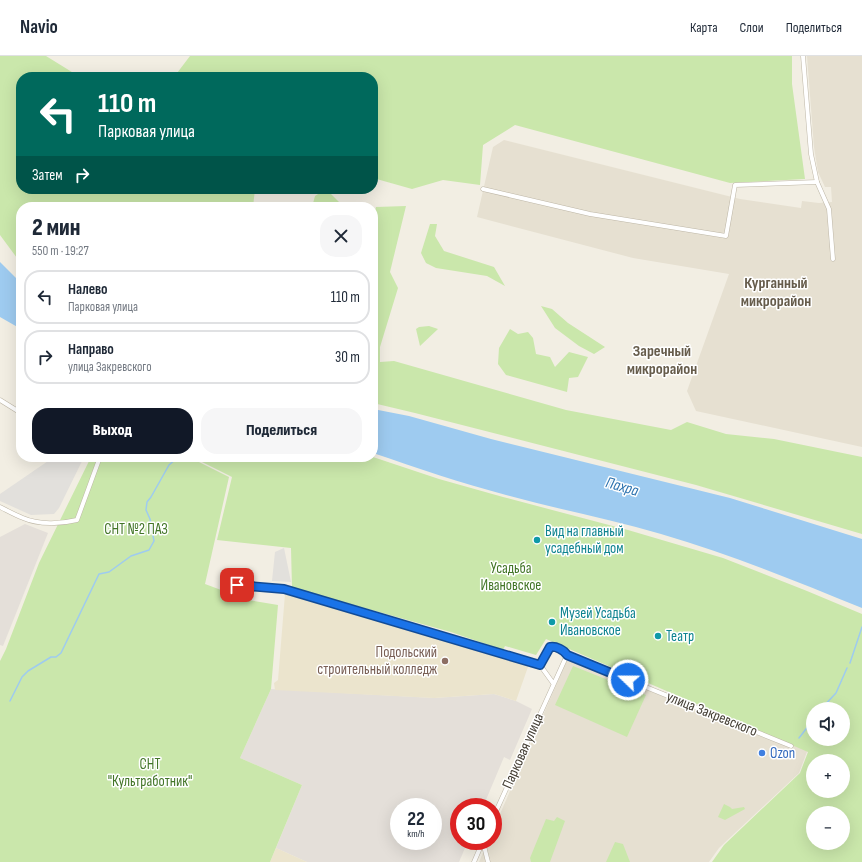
<!DOCTYPE html>
<html lang="ru">
<head>
<meta charset="utf-8">
<style>
  body { margin:0; font-family:"Sofia Sans Condensed",sans-serif; background:#f6f6f7; color:#1f2937; height:100vh; display:flex; flex-direction:column; font-size:15px; white-space:nowrap }
  * { box-sizing:border-box; margin:0 }
  p { font-size:13px; color:#747a83 }
  .icon { flex:none; width:22px; height:22px; fill:none; stroke:currentColor; stroke-width:2; stroke-linecap:round; stroke-linejoin:round }
  .map { position:relative; flex:1; overflow:hidden }
  .side { position:absolute; left:16px; top:146px; width:362px; height:260px; display:flex; flex-direction:column; background:#fff; border-radius:16px; box-shadow:0 4px 16px #0002 }
  .side>* { flex:none }
  .banner { position:absolute; left:16px; top:16px; width:362px; height:122px; border-radius:16px; box-shadow:0 4px 16px #0002; background:#00695c; color:#fff; overflow:hidden }
  .controls { position:absolute; left:806px; top:646px; display:grid; gap:8px }
  .controls a { display:grid; place-items:center; width:44px; height:44px; border-radius:50%; background:#fff; box-shadow:0 4px 16px #0002; font-size:20px }
  .speed { position:absolute; left:390px; top:742px; display:flex; gap:8px; font-size:20px; font-weight:700; text-align:center }
  .speed>* { display:grid; place-content:center; width:52px; height:52px; border-radius:50%; background:#fff; box-shadow:0 4px 16px #0002; line-height:1 }
  .speed small { font-size:10px; font-weight:400 }
  .speed .limit { border:6px solid #d22; background:#fff; color:#111 }
  .pin { position:absolute; display:grid; place-items:center; width:34px; height:34px; color:#fff; margin:-17px; border-radius:8px; box-shadow:0 2px 6px #0006 }
  .me { position:absolute; width:44px; margin:-22px; rotate:292deg; stroke-linejoin:round; filter:drop-shadow(0 0 3px #0008) }
  .turn { display:flex; align-items:center; gap:14px; height:84px; padding:0 16px; font-size:18px }
  .turn .icon { width:52px; height:52px; stroke-width:2.5 }
  .turn b { display:block; font-size:28px; line-height:34px }
  .then { display:flex; align-items:center; height:38px; padding:0 16px; background:#0003; gap:8px; font-size:15px }
  .round { display:grid; place-items:center; flex:none; width:42px; height:42px; border-radius:16px; background:#f6f6f7 }
  .head { display:flex; align-items:center; justify-content:space-between; height:68px; padding:0 16px }
  h1 { font-size:24px; font-weight:800; line-height:30px }
  .primary-button { display:flex; gap:8px; margin-top:auto; padding:8px 16px }
  .primary-button a { flex:1; height:46px; border-radius:16px; background:#111827; color:#fff; font-size:16px; font-weight:800; line-height:46px; text-align:center }
  .primary-button a+a { background:#f6f6f7; color:#1f2937 }
  ul { padding:0; list-style:none }
  li { display:flex; align-items:center; gap:12px; height:54px; margin:0 8px 6px; padding:0 8px; border:2px solid #e0e1e3; border-radius:16px }
  li div { flex:1 }
  li b { display:block; font-size:15px }
  li em { font-style:normal }
  header { display:flex; align-items:center; gap:24px; box-sizing:border-box; height:56px; padding:0 20px; background:#fff; border-bottom:1px solid #e0e1e3 }
  header strong { font-size:19px }
  nav { display:flex; gap:22px; margin-inline-start:auto; font-size:14px }
  .map>svg:first-child { display:block }
</style>
</head>
<body>
<header>
<strong>Navio</strong>
<nav><a>Карта</a><a>Слои</a><a>Поделиться</a></nav>
</header>
<div class="map">
<svg width="862" height="806" viewBox="0 0 862 806">
  <rect width="100%" height="100%" fill="#f2eee3"/>
  <g fill="#e6e0d1">
    <polygon points="807,0 862,0 862,391 696,355 687,335 729,218 633,202 477,161 493,91 504,84 740,143 801,152 802,145 819,147 832,146 831,131 825,131 818,116 814,91"/>
    <polygon points="568,602 790,692 792,686 808,693 799,717 719,792 709,806 479,806 488,785 493,785 493,774"/>
  </g>
  <g fill="#e4dfd9" fill-rule="evenodd">
    <polygon points="25,468 48,477 3,590 0,589 0,481"/>
    <path d="M271 633 434 642 494 638 516 645 532 653 510 704 504 701 483 751H459V785H468L459 806H307L276 792 302 729 240 702ZM399 751H433V785H399Z"/>
  </g>
  <g fill="#ebe4cd">
    <polygon points="285,538 529,608 516,645 494,638 434,642 275,634 274,627 278,624"/>
    <polygon points="276,792 307,806 270,806"/>
  </g>
  <g fill="#cae7ab" fill-rule="evenodd">
    <polygon points="0,0 46,0 80,21 21,21 21,133 255,133 253,151 21,151 21,204 17,202 0,179"/>
    <polygon points="190,0 792,0 792,28 805,123 730,127 515,69 483,89 480,129 443,124 412,133 373,122 373,21 174,21"/>
    <polygon points="326,133 339,146 340,151 312,151 315,140"/>
    <polygon points="406,150 390,216 398,232 380,291 380,306 394,305 566,354 671,374 687,366 726,378 774,383 862,401 862,478 696,429 415,357 373,347 373,163 376,151"/>
    <polygon points="430,168 437,168 435,180 444,195 494,211 505,230 487,220 436,212 426,207 421,197"/>
    <polygon points="541,250 552,253 568,267 605,291 594,298 579,290 555,272"/>
    <polygon points="429,270 438,273 420,290 416,273 419,271"/>
    <polygon points="510,273 518,278 528,276 533,282 536,298 550,301 555,311 569,296 588,301 578,321 569,322 567,336 506,319 498,308 499,292"/>
    <polygon points="91,401 189,401 229,421 205,528 248,544 278,549 271,633 240,702 302,729 270,806 0,806 0,605 6,593 39,507"/>
    <path d="M192 401H373L439 423 503 441 628 474 723 502 807 535 862 558V806H712L724 789 800 717 808 696 546 583 536 599 505 590 503 594 451 576 292 532 291 492 217 484 232 421ZM813 653H843V683H813ZM813 705H843V735H813ZM813 757H843V787H813Z"/>
    <polygon points="573,610 646,639 627,681 555,649"/>
    <polygon points="724,748 730,751 732,753 744,751 745,753 725,764 718,761"/>
    <polygon points="557,761 565,765 550,806 531,806 530,802 546,763 554,765"/>
    <polygon points="615,786 623,788 630,806 606,806"/>
  </g>
  <g fill="#e2e0dc">
    <polygon points="54,401 84,401 59,452 54,458 31,459 0,445 0,438"/>
    <polygon points="284,492 291,526 272,525 275,496"/>
  </g>
  <g fill="#9ecbf0">
    <polygon points="0,206 21,227 21,273 0,261"/>
    <path d="M373 353 409 360 491 383 730 442 862 483V552C796 525 730 498 661 478 609 463 557 453 506 439 461 427 417 412 373 397Z"/>
  </g>
  <g fill="none" stroke-linecap="round" stroke-linejoin="round">
    <g stroke="#9ecbf0" stroke-width="1.5">
      <polyline points="850,607 862,571"/>
      <polyline points="10,645 22,621 28,615 51,601 56,601 61,597 99,518 109,516 131,500 149,494 154,485 150,463 146,454 147,446 151,441 169,409 178,401"/>
      <polyline points="821,653 836,637 847,612"/>
      <polyline points="799,682 813,664"/>
    </g>
    <g stroke="#bdb6a6" stroke-width="5">
      <g id="minor">
        <polyline points="803,0 811,98 817,126 829,153 833,203"/>
        <polyline points="483,133 590,158 726,180 735,129 817,126"/>
        <polyline points="0,344 21,357"/>
        <path d="M0 451C8 455 15 459 23 462 39 469 61 468 77 464L100 401"/>
        <polyline points="237,529 284,533 449,583 509,599 540,609"/>
        <polyline points="567,599 791,690"/>
        <path d="M493 762 567 599C564 594 556 590 550 591L540 609 553 627"/>
        <polyline points="483,786 488,806"/>
        <polyline points="474,806 483,785"/>
      </g>
    </g>
    <use href="#minor" stroke="#fff" stroke-width="4"/>
  </g>
  <g fill="none" stroke-linecap="round" stroke-linejoin="round">
    <g stroke="#114b97" stroke-width="10">
      <path id="route" d="M237 529 284 533 540 609 550 591C556 590 564 594 567 599L628 624"/>
    </g>
    <use href="#route" stroke="#1a73e8" stroke-width="7"/>
  </g>
  <g fill="#0f9aa8" stroke="#fff" stroke-width="1.5">
    <circle cx="537" cy="484" r="4"/>
    <circle cx="552" cy="566" r="4"/>
    <circle cx="658" cy="580" r="4"/>
  </g>
  <circle fill="#8d6e63" stroke="#fff" stroke-width="1.5" cx="445" cy="605" r="4"/>
  <circle fill="#3f7fe0" stroke="#fff" stroke-width="1.5" cx="762" cy="697" r="4"/>
  <g text-anchor="middle" dominant-baseline="central" stroke-width="3" stroke-linejoin="round" paint-order="stroke">
    <g font-size="15" fill="#427527" stroke="#fff">
      <text x="136" y="473">СНТ №2 ПАЗ</text>
      <text x="511" y="512">Усадьба<tspan x="511" dy="17">Ивановское</tspan></text>
      <text x="150" y="708">СНТ<tspan x="150" dy="17">"Культработник"</tspan></text>
    </g>
    <g font-size="15" fill="#0d838f" stroke="#fff" text-anchor="start">
      <text x="545" y="475">Вид на главный<tspan x="545" dy="17">усадебный дом</tspan></text>
      <text x="560" y="557">Музей Усадьба<tspan x="560" dy="17">Ивановское</tspan></text>
      <text x="666" y="580">Театр</text>
    </g>
    <g font-size="15" fill="#785e54" stroke="#fff" text-anchor="end">
      <text x="437" y="596">Подольский<tspan x="437" dy="17">строительный колледж</tspan></text>
    </g>
    <g font-size="15" fill="#443e34" stroke="#fff">
      <text transform="translate(712 658) rotate(22)">улица Закревского</text>
      <text transform="translate(523 695) rotate(-66)">Парковая улица</text>
    </g>
    <g font-size="15" fill="#366cbe" stroke="#fff" text-anchor="start">
      <text x="770" y="697">Ozon</text>
    </g>
    <g font-size="16" font-weight="bold" fill="#665c4b" stroke="#fff">
      <text x="776" y="227">Курганный<tspan x="776" dy="18">микрорайон</tspan></text>
      <text x="662" y="295">Заречный<tspan x="662" dy="18">микрорайон</tspan></text>
    </g>
    <g font-size="16" font-style="italic" fill="#2d73af" stroke="#fff">
      <text transform="translate(622 431) rotate(16)">Пахра</text>
    </g>
  </g>
</svg>
<div class="controls">
<a><svg class="icon" aria-label="sound" viewBox="0 0 24 24"><path d="M4 9h4l5-4v14l-5-4H4zM17 9q2 3 0 6"/></svg></a>
<a>+</a>
<a>−</a>
</div>
<div class="speed"><div>22<small>km/h</small></div><div class="limit">30</div></div>
<div class="pin" style="left:237px;top:529px;background:#d93025"><svg class="icon" aria-label="arrive" viewBox="0 0 24 24"><path d="M6 21V4h12l-3 4 3 4H6"/></svg></div>
<svg class="me" style="left:628px;top:624px" viewBox="-20 -20 40 40"><circle r="17" fill="#1a73e8" stroke="#fff" stroke-width="3"/><path d="M0-11L8 9 0 5-8 9z" fill="#fff"/></svg>
<div class="banner">
<div class="turn"><svg class="icon" aria-label="left" viewBox="0 0 24 24"><path d="M17 20v-9H6M10 6l-5 5 5 5"/></svg><div><b>110 m</b>Парковая улица</div></div>
<div class="then">Затем<svg class="icon" aria-label="right" viewBox="0 0 24 24"><path d="M7 20v-9h11M14 6l5 5-5 5"/></svg></div>
</div>
<section class="side">
<div class="head"><div><h1>2 мин</h1><p>550 m · 19:27</p></div><a class="round"><svg class="icon" aria-label="close" viewBox="0 0 24 24"><path d="M6 6l12 12M18 6L6 18"/></svg></a></div>
<ul>
<li><svg class="icon" aria-label="left" viewBox="0 0 24 24"><path d="M17 20v-9H6M10 6l-5 5 5 5"/></svg><div><b>Налево</b><p>Парковая улица</p></div><em>110 m</em></li>
<li><svg class="icon" aria-label="right" viewBox="0 0 24 24"><path d="M7 20v-9h11M14 6l5 5-5 5"/></svg><div><b>Направо</b><p>улица Закревского</p></div><em>30 m</em></li>
</ul>
<div class="primary-button"><a>Выход</a><a>Поделиться</a></div>
</section>
</div>
</body>
</html>
